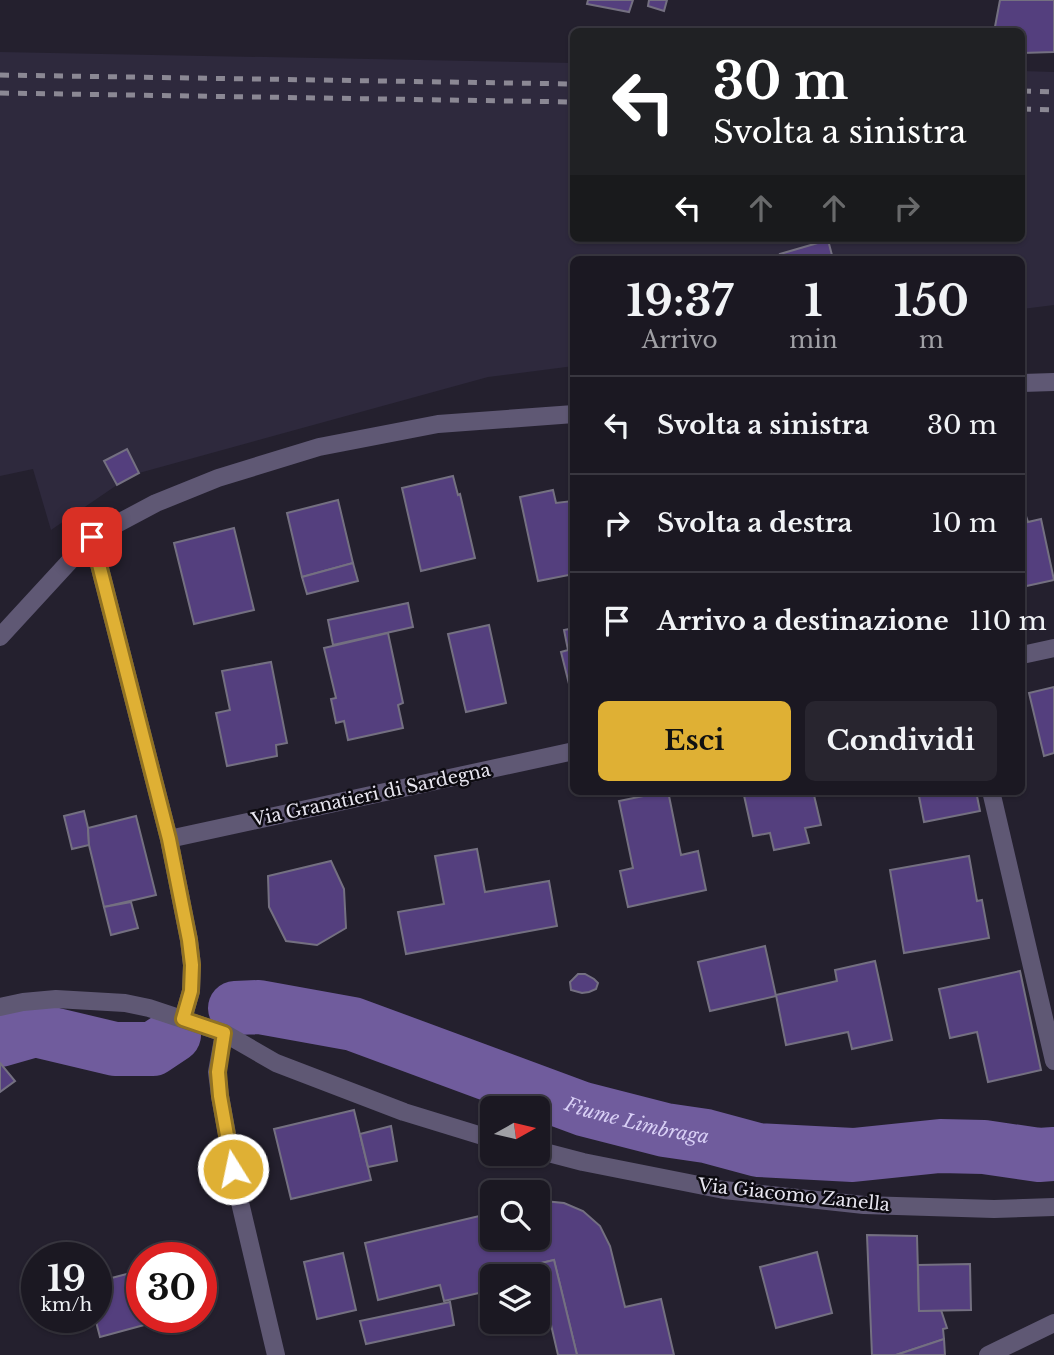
<!DOCTYPE html>
<html lang="it">
<head>
<meta charset="utf-8">
<style>
  body { margin:0; font-family:"Libre Baskerville",serif; background:#28252f; color:#f1f3f6; height:100vh; display:flex; flex-direction:column; font-size:26px; white-space:nowrap }
  * { box-sizing:border-box; margin:0 }
  p { font-size:23px; color:#a0a0a5 }
  .icon { flex:none; width:38px; height:38px; fill:none; stroke:currentColor; stroke-width:2; stroke-linecap:round; stroke-linejoin:round }
  .map { position:relative; flex:1; overflow:hidden }
  .sheet { position:absolute; left:570px; top:256px; width:455px; height:539px; display:flex; flex-direction:column; background:#1b1822; border-radius:10px; box-shadow:0 2px 5px #0004,0 0 0 2px #393740 }
  .sheet>* { flex:none }
  .guide { position:absolute; left:570px; top:28px; width:455px; height:214px; border-radius:10px; box-shadow:0 2px 5px #0004,0 0 0 2px #393740; background:#202124; color:#fff; overflow:hidden }
  .needle { width:46px; rotate:82deg }
  .buttons { position:absolute; left:480px; top:1096px; display:grid; gap:14px }
  .buttons a { display:grid; place-items:center; width:70px; height:70px; border-radius:10px; background:#1b1822; box-shadow:0 2px 5px #0004,0 0 0 2px #393740; font-size:35px }
  .speed { position:absolute; left:21px; top:1242px; display:flex; gap:14px; font-size:35px; font-weight:700; text-align:center }
  .speed>* { display:grid; place-content:center; width:91px; height:91px; border-radius:50%; background:#1b1822; box-shadow:0 2px 5px #0004,0 0 0 2px #393740; line-height:1 }
  .speed small { font-size:18px; font-weight:400 }
  .speed .limit { border:10px solid #d22; background:#fff; color:#111 }
  .pin { position:absolute; display:grid; place-items:center; width:60px; height:60px; color:#fff; margin:-30px; border-radius:14px; box-shadow:0 4px 10px #0006 }
  .me { position:absolute; width:77px; margin:-38px; rotate:350deg; stroke-linejoin:round; filter:drop-shadow(0 0 5px #0008) }
  .turn { display:flex; align-items:center; gap:24px; height:147px; padding:0 28px; font-size:32px }
  .turn .icon { width:91px; height:91px; stroke-width:2.5 }
  .turn b { display:block; font-size:49px; line-height:60px }
  .lanes { display:flex; align-items:center; height:66px; padding:0 28px; background:#0003; justify-content:center; gap:35px; direction:ltr }
  .lanes .off { opacity:.35 }
  .eta { display:flex; justify-content:space-evenly; align-items:center; height:119px; text-align:center }
  .eta b { font-size:42px; font-weight:800; line-height:49px }
  .primary-button { display:flex; gap:14px; margin-top:auto; padding:14px 28px }
  .primary-button a { flex:1; height:80px; border-radius:10px; background:#dfb034; color:#111; font-size:28px; font-weight:800; line-height:80px; text-align:center }
  .primary-button a+a { background:#28252f; color:#f1f3f6 }
  ul { padding:0; list-style:none }
  li { display:flex; align-items:center; gap:21px; height:98px; padding:0 28px; border-top:2px solid #393740 }
  li div { flex:1 }
  li b { display:block; font-size:26px }
  li em { font-style:normal }
  .map>svg:first-child { display:block }
</style>
</head>
<body>
<div class="map">
<svg width="1054" height="1355" viewBox="0 0 1054 1355">
  <rect width="100%" height="100%" fill="#24202e"/>
  <polygon fill="#2e293d" points="0,52 574,63 574,238 1022,238 1022,71 1054,72 1054,305 1022,309 1022,259 574,259 574,366 488,377 139,473 117,485 51,530 33,469 0,476"/>
  <g fill="none" stroke-linecap="round" stroke-linejoin="round">
    <g stroke="#705c9d" stroke-width="54">
      <path id="s1" d="M235 1008 259 1007 353 1024 583 1109 665 1130 706 1136 758 1150 853 1155 940 1146 984 1147 1039 1155 1054 1154"/>
      <polyline points="0,1040 35,1030 115,1049 153,1049 174,1035"/>
    </g>
  </g>
  <g fill="#543f7e" stroke="#747081" stroke-width="2">
    <polygon points="588,0 633,0 629,12 587,4"/>
    <polygon points="649,0 667,0 664,11 648,6"/>
    <polygon points="1000,0 1054,0 1054,52 1022,53 1022,32 994,32"/>
    <polygon points="828,240 833,259 782,259 780,254"/>
    <polygon points="127,449 139,473 117,485 104,461"/>
    <polygon points="453,476 458,495 460,494 475,558 421,571 402,488"/>
    <polygon points="553,490 556,503 572,501 574,510 574,574 538,581 520,497"/>
    <polygon points="338,500 353,563 302,577 287,513"/>
    <polygon points="1025,513 1028,522 1041,519 1054,580 1022,587 1022,514"/>
    <polygon points="234,528 254,610 194,624 174,543"/>
    <polygon points="353,563 358,581 307,594 302,577"/>
    <polygon points="408,603 413,627 333,645 328,620"/>
    <polygon points="489,625 506,703 466,712 448,634"/>
    <polygon points="574,628 574,696 572,696 561,652 568,650 564,630"/>
    <polygon points="388,633 403,703 398,705 403,728 348,740 344,721 336,723 331,699 336,698 324,648"/>
    <polygon points="271,662 287,743 276,745 277,756 227,766 216,713 230,710 222,671"/>
    <polygon points="1054,687 1054,753 1044,756 1029,693"/>
    <polygon points="668,791 681,855 698,851 706,890 628,907 620,871 633,868 619,801"/>
    <polygon points="743,791 813,791 821,825 805,828 809,843 774,850 770,833 753,836"/>
    <polygon points="918,791 976,791 980,811 924,822"/>
    <polygon points="84,811 88,828 89,845 72,849 64,816"/>
    <polygon points="136,816 156,895 104,907 89,845 88,828"/>
    <polygon points="477,849 485,892 549,881 557,926 406,954 398,912 444,904 435,856"/>
    <polygon points="969,856 977,901 982,900 989,938 904,953 890,870"/>
    <polygon points="331,861 344,889 346,928 317,945 286,941 269,907 268,876"/>
    <polygon points="131,902 138,928 111,935 104,907"/>
    <polygon points="765,946 776,996 710,1011 698,962"/>
    <polygon points="875,961 892,1040 852,1049 848,1032 786,1045 776,995 837,981 835,970"/>
    <polygon points="1020,971 1041,1070 988,1082 977,1032 950,1038 939,989"/>
    <polygon points="578,974 585,974 594,979 598,983 596,989 589,992 582,993 571,990 570,982"/>
    <polygon points="0,1063 15,1081 0,1092"/>
    <polygon points="354,1110 371,1180 291,1199 274,1129"/>
    <polygon points="391,1126 397,1161 368,1167 360,1134"/>
    <polygon points="544,1201 564,1203 583,1211 600,1226 610,1246 625,1307 661,1299 674,1355 577,1355 554,1260 499,1273 500,1276 492,1276 492,1290 444,1301 440,1285 378,1300 365,1243 492,1213 492,1237 537,1237 537,1203"/>
    <polygon points="867,1235 917,1236 919,1311 941,1310 947,1328 943,1329 944,1339 896,1355 872,1355"/>
    <polygon points="817,1252 832,1313 776,1328 760,1267"/>
    <polygon points="343,1253 356,1310 317,1319 304,1262"/>
    <polygon points="554,1260 577,1355 558,1355 537,1264"/>
    <polygon points="537,1264 541,1277 500,1276 499,1273"/>
    <polygon points="970,1264 971,1310 919,1311 918,1265"/>
    <polygon points="142,1270 142,1318 170,1318 100,1337 95,1318 96,1282"/>
    <polygon points="450,1302 454,1325 366,1344 360,1321"/>
    <polygon points="944,1339 945,1355 896,1355"/>
  </g>
  <g fill="none" stroke-linecap="round" stroke-linejoin="round">
    <g stroke="#5f5874" stroke-width="18">
      <polyline points="1022,383 1054,382"/>
      <polyline points="92,537 169,839 189,940 192,965 191,991 183,1019"/>
      <polyline points="0,637 92,537 156,503 218,478 319,447 438,424 574,414"/>
      <polyline points="1022,655 1054,648"/>
      <polyline points="991,791 1054,1061"/>
      <polyline points="169,839 574,751"/>
      <polyline points="0,1007 23,1002 56,999 125,1003 149,1008 224,1033 276,1063 404,1112 492,1139"/>
      <polyline points="224,1033 217,1072 220,1096 238,1194 276,1355"/>
      <polyline points="537,1150 583,1162 724,1190 864,1205 994,1209 1054,1207"/>
      <polyline points="988,1355 1054,1323"/>
    </g>
    <g stroke="#8b8894" stroke-width="5" stroke-dasharray="9 9" stroke-linecap="butt">
      <polyline points="0,75 574,84"/>
      <polyline points="1022,91 1054,92"/>
      <polyline points="0,93 574,102"/>
      <polyline points="1022,109 1054,110"/>
    </g>
  </g>
  <g fill="none" stroke-linecap="round" stroke-linejoin="round">
    <g stroke="#917222" stroke-width="18">
      <polyline id="route" points="92,537 169,839 189,940 192,965 191,991 183,1019 224,1033 218,1072 220,1096 233,1169"/>
    </g>
    <use href="#route" stroke="#dfb034" stroke-width="12"/>
  </g>
  <g text-anchor="middle" dominant-baseline="central" stroke-width="5" stroke-linejoin="round" paint-order="stroke">
    <g font-size="18" fill="#e8e6f0" stroke="#0d0b11">
      <text transform="translate(371 795) rotate(-12)">Via Granatieri di Sardegna</text>
      <text transform="translate(794 1195) rotate(6)">Via Giacomo Zanella</text>
    </g>
    <g font-size="19" font-style="italic" fill="#d8cff5" stroke="#0d0b11">
      <text stroke="none"><textPath href="#s1" startOffset="420">Fiume Limbraga</textPath></text>
    </g>
  </g>
</svg>
<div class="buttons">
<a><svg class="needle" viewBox="-14 -14 28 28"><path d="M0-13l5 13h-10z" fill="#e53935"/><path d="M0 13l5-13h-10z" fill="#a0a0a5"/></svg></a>
<a><svg class="icon" aria-label="search" viewBox="0 0 24 24"><circle cx="10" cy="10" r="6"/><path d="M15 15l6 6"/></svg></a>
<a><svg class="icon" aria-label="layers" viewBox="0 0 24 24"><path d="M12 4l9 5-9 5-9-5zM3 14l9 5 9-5"/></svg></a>
</div>
<div class="speed"><div>19<small>km/h</small></div><div class="limit">30</div></div>
<div class="pin" style="left:92px;top:537px;background:#d93025"><svg class="icon" aria-label="arrive" viewBox="0 0 24 24"><path d="M6 21V4h12l-3 4 3 4H6"/></svg></div>
<svg class="me" style="left:233px;top:1169px" viewBox="-20 -20 40 40"><circle r="17" fill="#dfb034" stroke="#fff" stroke-width="3"/><path d="M0-11L8 9 0 5-8 9z" fill="#fff"/></svg>
<div class="guide">
<div class="turn"><svg class="icon" aria-label="left" viewBox="0 0 24 24"><path d="M17 20v-9H6M10 6l-5 5 5 5"/></svg><div><b>30 m</b>Svolta a sinistra</div></div>
<div class="lanes"><svg class="icon" aria-label="left" viewBox="0 0 24 24"><path d="M17 20v-9H6M10 6l-5 5 5 5"/></svg><svg class="icon off" aria-label="ahead" viewBox="0 0 24 24"><path d="M12 20V5M6 11l6-6 6 6"/></svg><svg class="icon off" aria-label="ahead" viewBox="0 0 24 24"><path d="M12 20V5M6 11l6-6 6 6"/></svg><svg class="icon off" aria-label="right" viewBox="0 0 24 24"><path d="M7 20v-9h11M14 6l5 5-5 5"/></svg></div>
</div>
<section class="sheet">
<div class="eta">
<div><b>19:37</b><p>Arrivo</p></div>
<div><b>1</b><p>min</p></div>
<div><b>150</b><p>m</p></div>
</div>
<ul>
<li><svg class="icon" aria-label="left" viewBox="0 0 24 24"><path d="M17 20v-9H6M10 6l-5 5 5 5"/></svg><div><b>Svolta a sinistra</b></div><em>30 m</em></li>
<li><svg class="icon" aria-label="right" viewBox="0 0 24 24"><path d="M7 20v-9h11M14 6l5 5-5 5"/></svg><div><b>Svolta a destra</b></div><em>10 m</em></li>
<li><svg class="icon" aria-label="arrive" viewBox="0 0 24 24"><path d="M6 21V4h12l-3 4 3 4H6"/></svg><div><b>Arrivo a destinazione</b></div><em>110 m</em></li>
</ul>
<div class="primary-button"><a>Esci</a><a>Condividi</a></div>
</section>
</div>
</body>
</html>
